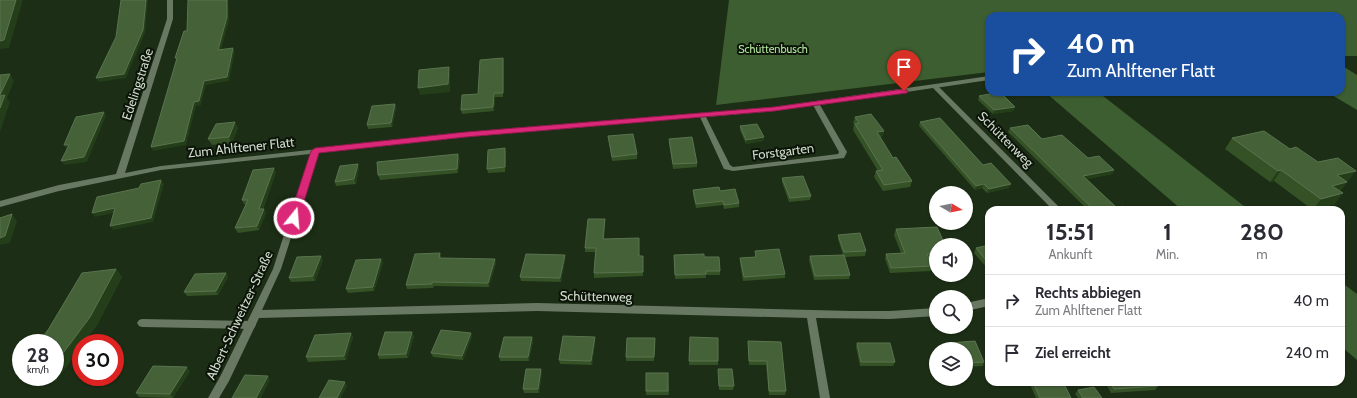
<!DOCTYPE html>
<html lang="de">
<head>
<meta charset="utf-8">
<style>
  body { margin:0; font-family:Cabin,sans-serif; background:#f7f7f7; color:#2b2b33; height:100vh; display:flex; flex-direction:column; font-size:15px; white-space:nowrap }
  * { box-sizing:border-box; margin:0 }
  p { font-size:13px; color:#7c7c81 }
  .icon { flex:none; width:22px; height:22px; fill:none; stroke:currentColor; stroke-width:2; stroke-linecap:round; stroke-linejoin:round }
  .map { position:relative; flex:1; overflow:hidden }
  .drawer { position:absolute; left:985px; top:206px; width:360px; height:180px; display:flex; flex-direction:column; background:#fff; border-radius:12px; box-shadow:0 1px 3px #0004 }
  .drawer>* { flex:none }
  .guide { position:absolute; left:985px; top:12px; width:360px; height:84px; border-radius:12px; box-shadow:0 1px 3px #0004; background:#1a4fa0; color:#fff; overflow:hidden }
  .needle { width:26px; rotate:100deg }
  .controls { position:absolute; left:929px; top:186px; display:grid; gap:8px }
  .controls a { display:grid; place-items:center; width:44px; height:44px; border-radius:50%; background:#fff; box-shadow:0 1px 3px #0004; font-size:20px }
  .speed { position:absolute; left:12px; top:334px; display:flex; gap:8px; font-size:20px; font-weight:700; text-align:center }
  .speed>* { display:grid; place-content:center; width:52px; height:52px; border-radius:50%; background:#fff; box-shadow:0 1px 3px #0004; line-height:1 }
  .speed small { font-size:10px; font-weight:400 }
  .speed .limit { border:6px solid #d22; background:#fff; color:#111 }
  .pin { position:absolute; display:grid; place-items:center; width:34px; height:34px; color:#fff; margin:-41px -17px; border-radius:50% 50% 50% 0; rotate:-45deg; box-shadow:0 0 4px #0007 }
  .pin .icon { rotate:45deg }
  .me { position:absolute; width:44px; margin:-22px; rotate:17deg; stroke-linejoin:round; filter:drop-shadow(0 0 3px #0008) }
  .turn { display:flex; align-items:center; gap:14px; height:84px; padding:0 16px; font-size:18px }
  .turn .icon { width:52px; height:52px; stroke-width:2.5 }
  .turn b { display:block; font-size:28px; line-height:34px }
  .eta { display:flex; justify-content:space-evenly; align-items:center; height:68px; text-align:center }
  .eta b { font-size:24px; font-weight:700; line-height:28px }
  ul { padding:0; list-style:none }
  li { display:flex; align-items:center; gap:12px; height:52px; padding:0 16px; border-top:1px solid #e1e1e2 }
  li div { flex:1 }
  li b { display:block; font-size:15px }
  li em { font-style:normal }
  .map>svg:first-child { display:block }
</style>
</head>
<body>
<div class="map">
<svg width="1357" height="398" viewBox="0 0 1357 398">
  <rect width="100%" height="100%" fill="#1c2e15"/>
  <g fill="#3d5e30">
    <polygon points="729,0 1357,0 1357,56 1341,56 1341,16 989,16 989,72 716,105"/>
    <polygon points="1341,65 1357,75 1357,110 1327,92 1341,92"/>
    <polygon points="1045,92 1098,92 1249,210 1182,210"/>
    <polygon points="1341,282 1357,294 1357,360 1341,346"/>
  </g>
  <g fill="none" stroke-linecap="round" stroke-linejoin="round">
    <g fill="#697863" fill-rule="evenodd">
      <polygon points="989,76 989,80 935,88 932,86 935,84"/>
      <polygon points="142,319 251,321 254,322 256,325 254,328 251,329 142,327 139,326 137,323 139,320"/>
    </g>
    <g fill="#697863" fill-rule="evenodd">
      <path d="M167 0H173V19L125 173 161 166 466 133 774 107 935 84 937 85 1062 210H1053L933 88 820 105 847 152 844 158 733 171 724 169 723 167 700 117 466 137 318 153 281 269 262 310 537 303 852 311H890L936 308V316L890 319 816 318 830 398H820L807 318 537 311 259 318 229 381 219 398H208L221 375 273 269 310 154 161 170 59 191 0 207V201L59 185 116 174 167 19ZM813 105 839 152 838 154 733 167 730 165 706 117 774 111Z"/>
      <polygon points="989,298 989,306 966,311 966,303"/>
    </g>
  </g>
  <g fill="#345226">
    <polygon points="503,58 504,61 503,97 495,97 494,111 462,114 461,110 478,94"/>
    <polygon points="979,96 1015,107 1013,111 993,114 978,100"/>
    <polygon points="395,104 396,108 392,127 368,129 367,125"/>
    <polygon points="855,117 884,131 882,137 880,137 893,158 912,181 910,187 883,191 874,177 876,171 878,171 853,130 854,124 853,123"/>
    <polygon points="920,122 983,165 1009,188 987,193 982,188 975,190 919,126"/>
    <polygon points="740,126 764,137 763,141 746,144 740,130"/>
    <polygon points="238,128 232,143 212,145 208,139"/>
    <polygon points="1010,128 1042,139 1088,158 1114,170 1112,174 1087,179 1117,208 1126,210 1088,210 1008,132"/>
    <polygon points="608,136 637,154 637,159 612,161"/>
    <polygon points="1232,138 1290,149 1318,162 1348,181 1346,182 1347,182 1340,191 1335,204 1313,210 1274,181 1270,182 1225,149"/>
    <polygon points="669,139 697,163 697,167 673,169 669,143"/>
    <polygon points="506,152 505,172 488,173 487,169"/>
    <polygon points="460,158 458,173 380,180 378,175"/>
    <polygon points="359,168 356,184 336,186 335,182"/>
    <polygon points="276,172 263,209 266,213 259,230 238,233 235,228 246,204 244,204 242,200"/>
    <polygon points="782,178 811,196 810,200 789,202 782,182"/>
    <polygon points="693,190 720,191 739,203 739,207 724,209 723,205 696,208 693,194"/>
    <polygon points="605,219 605,223 604,239 639,256 643,256 643,276 594,278 594,273 595,252 585,252 585,248"/>
    <polygon points="896,229 936,245 936,259 929,259 932,266 931,271 890,273 885,259 886,254 901,253 894,235"/>
    <polygon points="838,235 866,251 865,256 845,257 850,275 849,279 814,280 809,260 810,256 843,255 838,239"/>
    <polygon points="989,245 989,270 974,253 976,248"/>
    <polygon points="755,251 785,274 785,278 743,281 740,262 740,258 755,257"/>
    <polygon points="440,253 441,258 496,263 489,287 434,286 433,288 407,289 406,285"/>
    <polygon points="674,255 704,257 720,271 720,275 706,275 706,278 675,279"/>
    <polygon points="381,259 383,263 374,291 348,293 346,289"/>
    <polygon points="565,259 561,282 521,281 520,277"/>
    <polygon points="323,260 315,281 291,282 289,278"/>
    <polygon points="116,269 122,277 97,325 83,343 81,343 81,346 56,381 23,381 15,373 21,365 21,377 55,377"/>
    <polygon points="226,273 228,277 218,295 187,296 184,292"/>
    <polygon points="351,333 353,337 346,360 308,362 306,357"/>
    <polygon points="414,336 408,358 379,359 378,355"/>
    <polygon points="472,337 463,360 433,357 431,353"/>
    <polygon points="532,337 533,341 529,361 500,361 499,357"/>
    <polygon points="595,337 595,341 592,365 560,364 559,360"/>
    <polygon points="690,337 718,361 718,365 689,365"/>
    <polygon points="655,338 654,361 626,361 626,357"/>
    <polygon points="748,341 781,342 786,391 785,395 769,395 766,365 749,365 748,345"/>
    <polygon points="975,341 984,362 983,366 966,367 966,349 948,349 947,347 949,343"/>
    <polygon points="857,343 895,362 893,366 860,366 856,347"/>
    <polygon points="718,369 734,386 733,390 719,390"/>
    <polygon points="190,371 173,398 139,397 136,393"/>
    <polygon points="542,373 539,393 524,393 523,389"/>
    <polygon points="668,373 669,395 646,395 646,391"/>
    <polygon points="1029,382 1063,382 1071,398 1036,398"/>
    <polygon points="1105,382 1155,382 1158,386 1155,390 1111,393"/>
    <polygon points="1078,390 1102,398 1078,398 1075,394"/>
  </g>
  <g fill="#233e18">
    <polygon points="16,0 23,0 9,48 0,49 0,41"/>
    <polygon points="146,0 148,0 145,33 126,78 99,82 96,78"/>
    <polygon points="227,0 228,0 229,21 220,54 218,50"/>
    <polygon points="233,48 235,52 229,81 206,85 201,105 196,106 186,145 153,151 151,147 194,102 204,81"/>
    <polygon points="503,58 504,61 503,97"/>
    <polygon points="449,67 450,75 450,92 420,95 418,88"/>
    <polygon points="10,74 14,81 7,98 10,102 0,132 0,95"/>
    <polygon points="494,93 495,97 494,111 493,107"/>
    <polygon points="395,104 396,108 392,127 391,123"/>
    <polygon points="1015,107 1013,111 993,114 994,110"/>
    <polygon points="104,112 106,116 87,162 64,165 61,161"/>
    <polygon points="235,122 238,128 232,143 229,137"/>
    <polygon points="884,131 882,137 876,138 877,132"/>
    <polygon points="764,137 763,141 746,144 746,140"/>
    <polygon points="64,145 69,145 67,150"/>
    <polygon points="505,148 506,152 505,172"/>
    <polygon points="458,154 460,158 458,173 457,169"/>
    <polygon points="358,164 359,168 356,184 354,179"/>
    <polygon points="274,168 276,172 261,213 259,209"/>
    <polygon points="1114,170 1112,174 1082,180 1083,176"/>
    <polygon points="1281,170 1274,181 1270,182 1278,171"/>
    <polygon points="1356,171 1348,181 1328,186 1337,175"/>
    <polygon points="161,180 164,184 153,222 113,230 110,226"/>
    <polygon points="1347,182 1338,193 1332,186"/>
    <polygon points="984,184 982,188 975,190 976,186"/>
    <polygon points="1011,184 1009,188 987,193 989,189"/>
    <polygon points="1343,193 1335,204 1313,210 1321,199"/>
    <polygon points="115,208 118,212 95,217 92,213"/>
    <polygon points="264,209 266,213 259,230 257,226"/>
    <polygon points="12,214 17,221 10,243 0,245 0,238"/>
    <polygon points="605,219 605,223 603,243 603,239"/>
    <polygon points="565,255 565,259 561,282 560,278"/>
    <polygon points="321,256 323,260 315,281 313,276"/>
    <polygon points="381,259 383,263 374,291 373,287"/>
    <polygon points="495,259 496,263 489,287 488,283"/>
    <polygon points="116,269 122,277 97,325 83,343 81,343 81,346 56,381 53,377 55,377 55,364"/>
    <polygon points="226,273 228,277 218,295 216,291"/>
    <polygon points="412,332 414,336 408,358 406,354"/>
    <polygon points="351,333 353,337 346,360 344,356"/>
    <polygon points="471,333 472,337 463,360 462,356"/>
    <polygon points="532,337 533,341 529,361 528,357"/>
    <polygon points="595,337 595,341 592,365 591,361"/>
    <polygon points="187,367 190,371 173,398 170,394"/>
    <polygon points="541,369 542,373 539,393 538,389"/>
    <polygon points="268,376 270,380 261,398 256,398"/>
    <polygon points="345,382 347,386 341,398 337,398"/>
  </g>
  <g fill="#446138" stroke="#5a744f">
    <polygon points="0,0 16,0 4,40 0,41"/>
    <polygon points="121,0 146,0 143,30 124,74 96,78 116,37"/>
    <polygon points="188,0 227,0 227,17 218,50 233,48 227,77 204,81 199,101 194,102 184,141 151,147 177,58 175,58 184,31 187,31"/>
    <polygon points="503,58 503,93 494,93 493,107 461,110 462,95 478,94 480,60"/>
    <polygon points="449,67 448,84 418,88 419,70"/>
    <polygon points="10,74 0,95 0,75"/>
    <polygon points="1000,92 1015,107 994,110 979,96"/>
    <polygon points="5,95 0,108 0,96"/>
    <polygon points="395,104 391,123 367,125 372,106"/>
    <polygon points="104,112 84,157 61,161 69,145 64,145 76,117"/>
    <polygon points="871,114 884,131 877,132 893,158 896,157 912,181 884,185 876,171 883,170 855,124 859,123 855,117"/>
    <polygon points="940,118 983,165 991,163 1011,184 989,189 984,184 976,186 920,122"/>
    <polygon points="235,122 229,137 208,139 216,124"/>
    <polygon points="757,124 764,137 746,140 740,126"/>
    <polygon points="1028,125 1042,139 1062,135 1088,158 1099,156 1114,170 1083,176 1117,208 1123,206 1126,210 1094,210 1010,128"/>
    <polygon points="1264,131 1290,149 1296,147 1318,162 1338,158 1356,171 1337,175 1347,182 1332,186 1343,193 1321,199 1281,170 1278,171 1232,138"/>
    <polygon points="633,134 637,154 612,157 608,136"/>
    <polygon points="692,137 697,163 673,164 669,139"/>
    <polygon points="505,148 505,167 487,169 488,150"/>
    <polygon points="458,154 457,169 378,175 377,162"/>
    <polygon points="358,164 354,179 335,182 340,166"/>
    <polygon points="274,168 259,209 264,209 257,226 235,228 248,200 242,200 253,170"/>
    <polygon points="803,176 811,196 790,198 782,178"/>
    <polygon points="161,180 151,218 110,226 115,208 92,213 97,197 139,188 141,184"/>
    <polygon points="719,187 720,191 735,189 739,203 724,205 723,201 696,204 693,190"/>
    <polygon points="12,214 5,236 0,238 0,218"/>
    <polygon points="588,219 605,219 603,239 639,238 639,256 643,256 643,272 594,273 596,248 585,248"/>
    <polygon points="937,227 945,245 936,245 936,253 927,254 932,266 891,268 886,254 905,253 896,229"/>
    <polygon points="860,233 866,251 844,252 838,235"/>
    <polygon points="989,245 989,264 976,248"/>
    <polygon points="779,249 785,274 744,277 740,258 756,257 755,251"/>
    <polygon points="440,253 439,258 495,259 488,283 432,282 432,284 406,285 415,254"/>
    <polygon points="526,254 565,255 560,278 520,277"/>
    <polygon points="704,254 704,257 719,257 720,271 706,271 706,274 675,275 674,255"/>
    <polygon points="844,255 850,275 815,276 810,256"/>
    <polygon points="321,256 313,276 289,278 297,257"/>
    <polygon points="381,259 373,287 346,289 356,260"/>
    <polygon points="116,269 90,317 55,364 55,343 38,343 48,330 82,273"/>
    <polygon points="226,273 216,291 184,292 195,274"/>
    <polygon points="441,330 471,333 462,356 431,353"/>
    <polygon points="385,332 412,332 406,354 378,355"/>
    <polygon points="351,333 344,356 306,357 315,335"/>
    <polygon points="563,336 595,337 591,361 559,360"/>
    <polygon points="504,337 532,337 528,357 499,357"/>
    <polygon points="690,337 718,338 718,361 689,361"/>
    <polygon points="627,338 655,338 654,357 626,357"/>
    <polygon points="748,341 781,342 786,391 769,391 767,361 749,361"/>
    <polygon points="975,341 984,362 966,363 966,349 952,349 949,343"/>
    <polygon points="857,343 890,343 895,362 861,362"/>
    <polygon points="21,365 21,373 15,373"/>
    <polygon points="153,366 187,367 170,394 136,393"/>
    <polygon points="526,369 541,369 538,389 523,389"/>
    <polygon points="718,369 732,369 734,386 719,386"/>
    <rect x="646" y="373" width="22" height="18"/>
    <polygon points="245,375 268,376 256,398 232,398"/>
    <polygon points="329,380 345,382 337,398 319,398"/>
    <polygon points="1033,382 1063,382 1071,398 1040,398"/>
    <polygon points="1110,382 1155,382 1158,386 1114,389"/>
    <polygon points="1094,387 1102,398 1083,398 1078,390"/>
  </g>
  <polygon fill="#db2777" stroke="#8e194d" points="904,89 908,91 907,93 774,111 466,137 319,153 299,218 294,222 289,218 311,151 315,148 466,132 774,107"/>
  <g text-anchor="middle" dominant-baseline="central" stroke-width="4" stroke-linejoin="round" paint-order="stroke">
    <g font-size="11" fill="#b2e69d" stroke="#0c1409">
      <text x="773" y="49">Schüttenbusch</text>
    </g>
    <g font-size="13" fill="#cfdbcb" stroke="#0c1409">
      <text transform="translate(137 84) rotate(-72)">Edelingstraße</text>
      <text transform="translate(1006 139) rotate(45)">Schüttenweg</text>
      <text transform="translate(241 147) rotate(-6)">Zum Ahlftener Flatt</text>
      <text transform="translate(783 151) rotate(-7)">Forstgarten</text>
      <text transform="translate(596 296) rotate(1)">Schüttenweg</text>
      <text transform="translate(239 315) rotate(-65)">Albert-Schweitzer-Straße</text>
    </g>
  </g>
</svg>
<div class="controls">
<a><svg class="needle" viewBox="-14 -14 28 28"><path d="M0-13l5 13h-10z" fill="#e53935"/><path d="M0 13l5-13h-10z" fill="#7c7c81"/></svg></a>
<a><svg class="icon" aria-label="sound" viewBox="0 0 24 24"><path d="M4 9h4l5-4v14l-5-4H4zM17 9q2 3 0 6"/></svg></a>
<a><svg class="icon" aria-label="search" viewBox="0 0 24 24"><circle cx="10" cy="10" r="6"/><path d="M15 15l6 6"/></svg></a>
<a><svg class="icon" aria-label="layers" viewBox="0 0 24 24"><path d="M12 4l9 5-9 5-9-5zM3 14l9 5 9-5"/></svg></a>
</div>
<div class="speed"><div>28<small>km/h</small></div><div class="limit">30</div></div>
<div class="pin" style="left:904px;top:91px;background:#d93025"><svg class="icon" aria-label="arrive" viewBox="0 0 24 24"><path d="M6 21V4h12l-3 4 3 4H6"/></svg></div>
<svg class="me" style="left:294px;top:218px" viewBox="-20 -20 40 40"><circle r="17" fill="#db2777" stroke="#fff" stroke-width="3"/><path d="M0-11L8 9 0 5-8 9z" fill="#fff"/></svg>
<div class="guide">
<div class="turn"><svg class="icon" aria-label="right" viewBox="0 0 24 24"><path d="M7 20v-9h11M14 6l5 5-5 5"/></svg><div><b>40 m</b>Zum Ahlftener Flatt</div></div>
</div>
<section class="drawer">
<div class="eta">
<div><b>15:51</b><p>Ankunft</p></div>
<div><b>1</b><p>Min.</p></div>
<div><b>280</b><p>m</p></div>
</div>
<ul>
<li><svg class="icon" aria-label="right" viewBox="0 0 24 24"><path d="M7 20v-9h11M14 6l5 5-5 5"/></svg><div><b>Rechts abbiegen</b><p>Zum Ahlftener Flatt</p></div><em>40 m</em></li>
<li><svg class="icon" aria-label="arrive" viewBox="0 0 24 24"><path d="M6 21V4h12l-3 4 3 4H6"/></svg><div><b>Ziel erreicht</b></div><em>240 m</em></li>
</ul>
</section>
</div>
</body>
</html>
